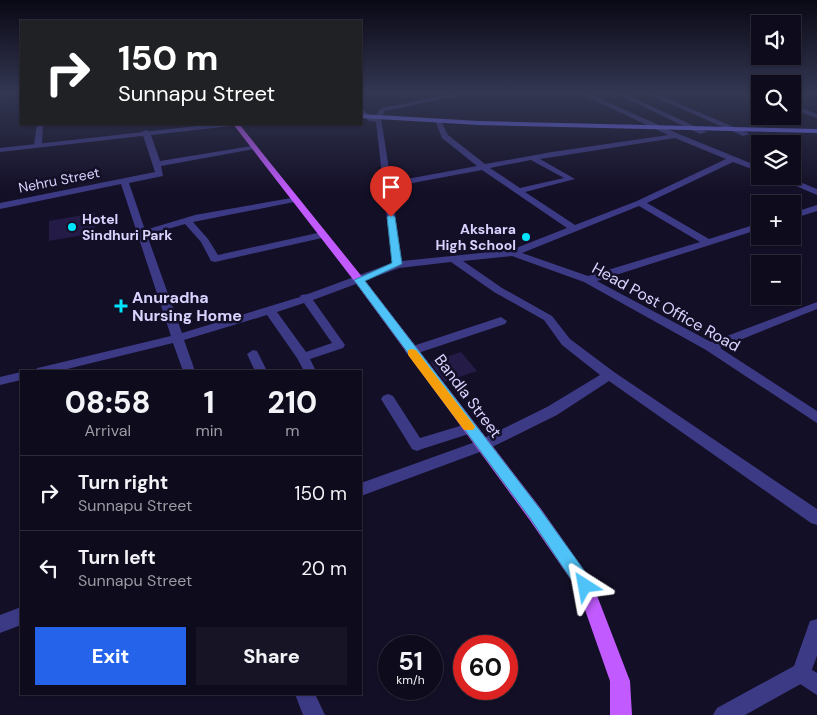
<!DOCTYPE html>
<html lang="en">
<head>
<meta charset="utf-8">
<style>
  body { margin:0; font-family:"DM Sans",sans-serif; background:#171425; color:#f1f3f6; height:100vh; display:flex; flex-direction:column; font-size:19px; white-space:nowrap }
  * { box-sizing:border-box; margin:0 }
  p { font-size:16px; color:#9b9ba3 }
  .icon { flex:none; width:28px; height:28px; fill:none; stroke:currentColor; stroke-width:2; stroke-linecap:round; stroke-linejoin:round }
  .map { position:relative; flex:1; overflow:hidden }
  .sheet { position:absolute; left:20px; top:370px; width:342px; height:325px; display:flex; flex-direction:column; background:#0e0b1c; border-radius:0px; box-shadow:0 1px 4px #0004,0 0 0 1px #2e2b3b }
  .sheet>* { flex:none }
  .top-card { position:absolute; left:20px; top:20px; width:342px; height:105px; border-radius:0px; box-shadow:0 1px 4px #0004,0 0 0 1px #2e2b3b; background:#202124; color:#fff; overflow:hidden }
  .fabs { position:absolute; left:751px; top:15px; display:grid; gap:10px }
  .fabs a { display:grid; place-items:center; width:50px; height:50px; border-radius:0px; background:#0e0b1c; box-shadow:0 1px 4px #0004,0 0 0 1px #2e2b3b; font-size:25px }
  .speed { position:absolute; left:378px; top:635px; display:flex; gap:10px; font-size:25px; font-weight:700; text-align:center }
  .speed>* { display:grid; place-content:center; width:65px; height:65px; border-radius:50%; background:#0e0b1c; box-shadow:0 1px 4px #0004,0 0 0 1px #2e2b3b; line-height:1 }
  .speed small { font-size:12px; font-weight:400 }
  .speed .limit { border:8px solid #d22; background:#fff; color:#111 }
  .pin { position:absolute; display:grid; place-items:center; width:42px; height:42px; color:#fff; margin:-51px -21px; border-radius:50% 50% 50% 0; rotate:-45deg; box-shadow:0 0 5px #0007 }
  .pin .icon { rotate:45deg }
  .me { position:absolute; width:55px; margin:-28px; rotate:326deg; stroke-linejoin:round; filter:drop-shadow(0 0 4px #0008) }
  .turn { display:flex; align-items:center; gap:18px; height:105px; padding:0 15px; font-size:22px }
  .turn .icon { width:65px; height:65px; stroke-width:2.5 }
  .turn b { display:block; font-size:35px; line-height:42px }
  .eta { display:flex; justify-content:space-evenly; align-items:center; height:85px; text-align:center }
  .eta b { font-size:30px; font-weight:800; line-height:35px }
  .button { display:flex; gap:10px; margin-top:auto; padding:10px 15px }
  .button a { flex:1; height:58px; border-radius:0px; background:#2563eb; color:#fff; font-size:20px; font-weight:800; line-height:58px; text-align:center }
  .button a+a { background:#171425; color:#f1f3f6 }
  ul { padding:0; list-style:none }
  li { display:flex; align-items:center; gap:15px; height:75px; padding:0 15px; border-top:1px solid #2e2b3b }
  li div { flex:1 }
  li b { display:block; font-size:19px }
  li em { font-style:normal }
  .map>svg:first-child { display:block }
</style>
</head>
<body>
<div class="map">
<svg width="817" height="715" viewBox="0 0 817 715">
  <rect width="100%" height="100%" fill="#130f26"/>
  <g fill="#241b47">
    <polygon points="95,213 95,233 49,241 49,221"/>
    <polygon points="461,352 477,371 445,382 430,362"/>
  </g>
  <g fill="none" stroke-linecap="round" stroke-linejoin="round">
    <polygon fill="#3d3a85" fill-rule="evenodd" points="0,93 4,93 0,99"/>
    <g fill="#3d3a85" fill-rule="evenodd">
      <path d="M458 93H471L385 111 381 118 391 182 477 166 442 138 436 123 439 121 442 123 448 135 485 164 552 152 668 135 579 93H587L679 134 760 167V172L733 162 647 203 709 239 760 223V229L597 281 711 342 817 302V309L720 348 817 411V423L706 350 584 282 512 256 463 261 502 288 552 316 570 339 614 372 817 509V525L811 523 609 381 557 415 488 449 361 496V483L478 441 547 407 600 375 562 345 544 320 494 292 451 262 399 268 313 300 345 345 343 348 310 359 316 371H304L297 358 267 315 184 340 195 371H183L173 343 59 371H36L37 368 42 367 171 336 121 184 0 209V203L155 172 142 132 146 130 150 132 160 161 257 145V149H254L161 166 163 176 129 183 145 230 195 215 297 197V201L294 202 193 222 208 239 218 255 322 232 327 235 322 238 215 262 211 261 201 242 185 224 147 235 182 333 300 297 301 295 308 294 392 263 376 122 369 121 361 114V108L374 119 381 108ZM675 138 726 159 637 201 575 225 525 192 575 179 540 159ZM531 160 564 178 520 188 490 168ZM482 170 567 228 511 250 402 261 391 187ZM639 206 700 242 588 276 522 253ZM304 303 332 343 306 352 277 312Z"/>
      <polygon points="615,93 623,93 707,132 700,134"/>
      <polygon points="646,93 654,93 750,134 743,136"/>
      <polygon points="756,93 760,93 760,95 757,94"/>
      <polygon points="792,104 817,114 817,118 792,109"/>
      <polygon points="37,124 43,124 42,145 38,147 34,145"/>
      <polygon points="773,176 785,176 817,189 817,195"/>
      <polygon points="817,205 817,211 792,219 792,213"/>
      <polygon points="501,317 507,321 505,324 415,354 407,354 405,351 407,348"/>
      <polygon points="253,350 257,351 267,371 255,371 247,354"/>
      <polygon points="21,372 21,380 0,385 0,377"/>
      <polygon points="388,394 393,396 420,438 470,423 475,424 477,428 475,432 422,449 417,451 412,449 381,399 383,396"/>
      <polygon points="21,607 21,625 0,633 0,615"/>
      <polygon points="801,663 817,673 817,695 794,680 791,673 794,666"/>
      <polygon points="295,694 315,694 325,715 303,715"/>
    </g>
    <g fill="#3d3a85" fill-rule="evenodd">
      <polygon points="215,124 234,124 231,126 0,152 0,148"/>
      <polygon points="817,619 817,656 808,680 745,715 713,715 717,708 794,666 810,621"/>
    </g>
    <polygon fill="#6f6bff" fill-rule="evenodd" points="361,114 479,121 817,129 817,133 479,125 361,118"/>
    <polygon fill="#c25bff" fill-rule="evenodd" points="233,124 239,124 363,278 541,509 591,580 630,681 632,715 610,715 610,681 578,590 529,519 355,282"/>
  </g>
  <linearGradient id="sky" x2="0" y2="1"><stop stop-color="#0a0815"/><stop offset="0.48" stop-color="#333752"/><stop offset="1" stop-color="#333752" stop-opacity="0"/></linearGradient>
  <rect width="817" height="193" fill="url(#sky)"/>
  <polygon fill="#4fc3f7" stroke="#337fa1" points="391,214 395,217 402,264 365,281 540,509 591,580 593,586 591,591 585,593 579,591 530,518 354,280 392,263 387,217"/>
  <polygon fill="#f59e0b" points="412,349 416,350 473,424 475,427 473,430 464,430 408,355 408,350"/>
  <g fill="#00e5ff" stroke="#130f26" stroke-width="2">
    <circle cx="72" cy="227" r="5"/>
    <circle cx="526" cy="237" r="5"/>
    <path d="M118.5 298.5h5v5h5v5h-5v5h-5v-5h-5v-5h5z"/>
  </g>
  <g text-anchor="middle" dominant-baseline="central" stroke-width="5" stroke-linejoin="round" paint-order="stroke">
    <g font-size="14" fill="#d9d4ff" stroke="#130f26">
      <text transform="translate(59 180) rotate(-11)">Nehru Street</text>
    </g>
    <g font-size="14" font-weight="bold" fill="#d9d4ff" stroke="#130f26" text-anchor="start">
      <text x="82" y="219">Hotel<tspan x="82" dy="16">Sindhuri Park</tspan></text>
      <text x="516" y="229" text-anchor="end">Akshara<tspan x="516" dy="16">High School</tspan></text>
    </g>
    <g font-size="16" font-weight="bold" fill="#d9d4ff" stroke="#130f26" text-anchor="start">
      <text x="132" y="297">Anuradha<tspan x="132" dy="18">Nursing Home</tspan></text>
    </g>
    <g font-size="16" fill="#d9d4ff" stroke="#130f26">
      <text transform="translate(666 307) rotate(29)">Head Post Office Road</text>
      <text transform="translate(468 396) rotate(53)">Bandla Street</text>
    </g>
  </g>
</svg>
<div class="fabs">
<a><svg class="icon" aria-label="sound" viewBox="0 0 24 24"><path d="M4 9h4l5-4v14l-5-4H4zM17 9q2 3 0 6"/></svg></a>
<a><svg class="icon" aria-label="search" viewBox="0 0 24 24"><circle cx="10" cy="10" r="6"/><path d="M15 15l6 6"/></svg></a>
<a><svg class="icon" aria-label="layers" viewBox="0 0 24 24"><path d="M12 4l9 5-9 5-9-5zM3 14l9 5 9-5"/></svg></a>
<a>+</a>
<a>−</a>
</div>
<div class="speed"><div>51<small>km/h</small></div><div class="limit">60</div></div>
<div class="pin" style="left:391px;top:217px;background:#d93025"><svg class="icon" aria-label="arrive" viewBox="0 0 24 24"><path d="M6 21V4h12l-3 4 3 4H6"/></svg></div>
<svg class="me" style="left:585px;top:586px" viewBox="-20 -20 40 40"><path d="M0-17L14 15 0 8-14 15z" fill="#4fc3f7" stroke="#fff" stroke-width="4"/></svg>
<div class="top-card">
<div class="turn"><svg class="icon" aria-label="right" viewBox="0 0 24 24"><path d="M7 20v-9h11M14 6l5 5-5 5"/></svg><div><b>150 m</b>Sunnapu Street</div></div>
</div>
<section class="sheet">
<div class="eta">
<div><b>08:58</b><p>Arrival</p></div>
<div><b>1</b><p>min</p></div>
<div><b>210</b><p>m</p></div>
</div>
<ul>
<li><svg class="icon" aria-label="right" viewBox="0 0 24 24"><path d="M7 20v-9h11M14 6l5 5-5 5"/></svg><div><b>Turn right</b><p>Sunnapu Street</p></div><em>150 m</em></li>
<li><svg class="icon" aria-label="left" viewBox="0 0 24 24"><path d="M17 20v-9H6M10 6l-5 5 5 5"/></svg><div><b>Turn left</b><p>Sunnapu Street</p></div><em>20 m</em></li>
</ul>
<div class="button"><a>Exit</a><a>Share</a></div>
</section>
</div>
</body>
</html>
